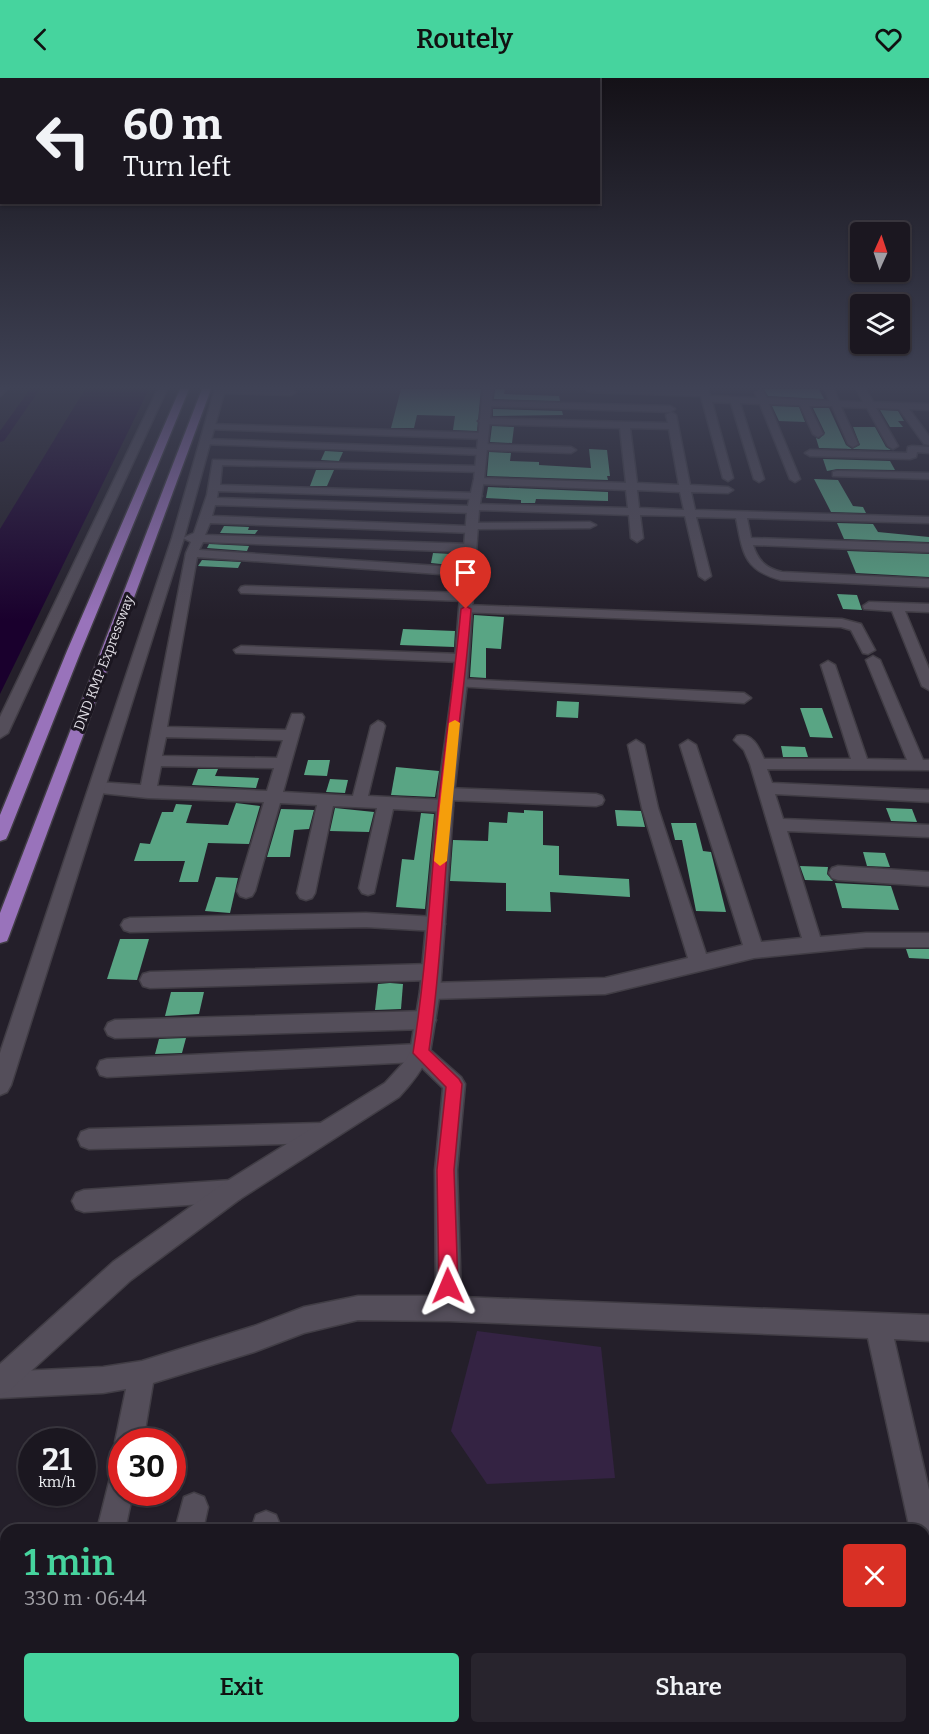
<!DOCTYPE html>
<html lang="en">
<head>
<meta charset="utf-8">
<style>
  body { margin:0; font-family:Bitter,serif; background:#28242d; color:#f1f3f6; height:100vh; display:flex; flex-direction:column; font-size:22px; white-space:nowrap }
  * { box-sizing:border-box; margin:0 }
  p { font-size:20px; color:#a09fa5 }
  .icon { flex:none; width:33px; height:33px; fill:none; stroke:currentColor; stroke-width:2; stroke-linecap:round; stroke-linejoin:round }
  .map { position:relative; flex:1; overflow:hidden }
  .sheet { position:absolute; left:0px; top:1446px; width:930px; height:210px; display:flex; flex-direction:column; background:#1b1720; border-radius:18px 18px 0 0; box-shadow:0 2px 4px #0004,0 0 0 2px #39363e }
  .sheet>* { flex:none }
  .banner { position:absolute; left:0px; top:0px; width:600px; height:126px; box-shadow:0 2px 4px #0004,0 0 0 2px #39363e; background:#1b1720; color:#f1f3f6; overflow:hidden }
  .needle { width:39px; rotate:3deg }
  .buttons { position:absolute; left:850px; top:144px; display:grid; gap:12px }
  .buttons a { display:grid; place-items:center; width:60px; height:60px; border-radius:6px; background:#1b1720; box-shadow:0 2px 4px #0004,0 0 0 2px #39363e; font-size:30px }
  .speed { position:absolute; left:18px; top:1350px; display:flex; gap:12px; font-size:30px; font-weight:700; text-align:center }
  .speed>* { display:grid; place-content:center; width:78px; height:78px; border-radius:50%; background:#1b1720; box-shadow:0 2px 4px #0004,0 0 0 2px #39363e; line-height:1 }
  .speed small { font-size:15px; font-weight:400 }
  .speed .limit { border:9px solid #d22; background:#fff; color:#111 }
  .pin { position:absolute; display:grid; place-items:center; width:51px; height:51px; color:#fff; margin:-62px -26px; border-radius:50% 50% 50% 0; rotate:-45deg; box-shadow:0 0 6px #0007 }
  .pin .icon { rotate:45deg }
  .me { position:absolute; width:66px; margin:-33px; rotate:359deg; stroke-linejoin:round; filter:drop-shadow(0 0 4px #0008) }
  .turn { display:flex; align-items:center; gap:21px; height:126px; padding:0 24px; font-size:27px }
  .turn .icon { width:78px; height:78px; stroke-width:2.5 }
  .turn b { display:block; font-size:42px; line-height:51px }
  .round { display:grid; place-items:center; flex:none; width:63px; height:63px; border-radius:6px; background:#28242d }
  .headline { display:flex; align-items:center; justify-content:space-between; height:102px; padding:0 24px }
  h1 { font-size:36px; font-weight:600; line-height:45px; color:#46d49e }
  .cta { display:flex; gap:12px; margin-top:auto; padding:12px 24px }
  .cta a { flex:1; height:69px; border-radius:6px; background:#46d49e; color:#111; font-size:24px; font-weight:600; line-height:69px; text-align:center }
  .cta a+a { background:#28242d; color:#f1f3f6 }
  header { display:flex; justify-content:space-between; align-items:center; height:78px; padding:0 24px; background:#46d49e; color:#111; font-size:27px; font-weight:600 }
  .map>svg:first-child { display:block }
</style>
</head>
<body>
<header><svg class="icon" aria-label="back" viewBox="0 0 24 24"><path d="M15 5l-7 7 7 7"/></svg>Routely<svg class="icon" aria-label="heart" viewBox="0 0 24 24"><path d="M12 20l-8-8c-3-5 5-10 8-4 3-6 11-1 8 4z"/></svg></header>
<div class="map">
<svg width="929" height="1656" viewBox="0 0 929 1656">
  <rect width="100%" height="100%" fill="#241f2a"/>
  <polygon fill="#342343" points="477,1253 601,1269 615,1400 487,1406 451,1353"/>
  <polygon fill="#1a002d" points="85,311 149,311 0,616 0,451"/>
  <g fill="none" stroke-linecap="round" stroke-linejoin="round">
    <polygon fill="#1a002d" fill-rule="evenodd" points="30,311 40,311 4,363 0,364 0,353"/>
  </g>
  <g fill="#59a584">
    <polygon points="401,311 481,311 477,353 453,352 455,338 417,337 414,350 391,350"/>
    <polygon points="495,311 505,311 504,316 559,318 560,323 494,321"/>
    <polygon points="764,311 819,311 824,321 768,318"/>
    <polygon points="772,328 799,329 805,344 779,343"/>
    <polygon points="813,330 829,330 846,367 852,371 860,367 853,349 875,349 886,369 891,372 819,370 816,360 819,361 825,355"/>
    <polygon points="493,331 562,333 563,337 493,338"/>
    <polygon points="880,332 898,333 904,343 898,343 903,349 890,349"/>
    <polygon points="492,348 514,349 512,365 490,364"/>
    <polygon points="589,371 607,372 610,398 607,398 608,402 487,398 489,374 511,375 510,383 539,384 539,387 591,390"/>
    <polygon points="325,373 343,374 339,383 321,382"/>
    <polygon points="823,381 890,383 895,392 837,391 827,393"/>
    <polygon points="316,392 334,392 327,408 310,408"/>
    <polygon points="814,401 838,402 853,428 863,429 866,435 831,434"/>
    <polygon points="488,409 608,414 608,423 536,421 535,425 521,425 521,422 486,420"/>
    <polygon points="837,445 873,446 878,454 929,459 929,464 844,461"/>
    <polygon points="224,448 249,449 248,452 258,452 255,456 220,455"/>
    <polygon points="209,466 249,468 247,473 207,470"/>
    <polygon points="847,473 929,476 929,499 856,495"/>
    <polygon points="433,475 452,476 450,487 431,485"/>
    <polygon points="202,482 241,484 238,490 198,488"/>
    <polygon points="837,516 857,517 862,532 843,531"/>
    <polygon points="474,537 504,539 501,571 486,570 486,600 470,599"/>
    <polygon points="403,551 455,553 454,569 400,567"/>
    <polygon points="557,623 579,624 578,640 556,639"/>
    <polygon points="800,630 822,630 833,660 810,659"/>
    <polygon points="781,668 805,669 808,679 783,679"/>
    <polygon points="308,682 330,682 327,698 304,697"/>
    <polygon points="396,689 439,693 435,719 391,717"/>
    <polygon points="198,691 218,691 215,698 259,700 256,710 192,707"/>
    <polygon points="330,701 348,702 345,715 326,714"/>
    <polygon points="236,725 260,728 249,766 208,765 198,804 179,804 185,783 134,783 140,765 150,766 162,734 173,734 176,726 192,727 186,745 228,747"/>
    <polygon points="335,730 374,734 369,754 330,753"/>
    <polygon points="886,730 912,731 917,744 891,743"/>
    <polygon points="281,731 314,732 309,751 294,752 290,779 267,779"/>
    <polygon points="524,732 543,733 543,767 559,768 559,797 629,801 630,819 550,814 551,834 506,833 506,805 450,803 453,762 488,763 489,744 507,745 508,734 524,735"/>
    <polygon points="615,732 641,733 645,749 617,748"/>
    <polygon points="421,735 434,736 425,831 396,829 402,781 414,782"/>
    <polygon points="671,745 696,745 703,773 711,774 726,834 696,833 682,762 675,762"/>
    <polygon points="863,774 885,775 890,789 867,788"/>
    <polygon points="800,788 828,789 827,796 833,803 805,802"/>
    <polygon points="216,799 238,800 230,835 205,833"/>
    <polygon points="835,805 891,808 899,832 842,830"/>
    <polygon points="120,861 149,861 137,902 107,901"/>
    <polygon points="906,871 929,871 929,881 909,880"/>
    <polygon points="390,905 403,906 401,931 375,932 378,906"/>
    <polygon points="171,914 204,914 199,936 165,938"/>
    <polygon points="186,960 182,975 155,976 159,961"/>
  </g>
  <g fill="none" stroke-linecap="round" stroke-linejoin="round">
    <g stroke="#413d45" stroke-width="3">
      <g id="minor">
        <polygon points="291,311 296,314 291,317 220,315 215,312"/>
        <polygon points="586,311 708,311 710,318 757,320 755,315 760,312 763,313 767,320 829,323 825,311 834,311 839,323 863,324 857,311 866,311 873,324 929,326 929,332 909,331 929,358 929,367 924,366 899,331 876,330 898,368 893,371 888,368 867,330 841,329 858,366 853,369 848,366 832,328 809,328 823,356 818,359 813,356 800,327 769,326 800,401 795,404 790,401 760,326 740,325 764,401 759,404 754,401 731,325 712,324 733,400 728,403 723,400 701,318 590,314"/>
        <polygon points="486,323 670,328 675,331 670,334 483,328 483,324"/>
        <path d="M671 334 676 337 690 407 728 409 733 412 728 415 691 414 695 432 929 439V445L747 440 751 460 929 466V474L753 467C758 483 766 490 782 494L929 501V509L781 502C743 492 743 474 736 440L696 439 711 498 705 502 699 498 685 438 640 437 643 460 637 464 631 460 629 437 478 432 473 435 215 427 212 438 467 448 473 445 590 444 596 447 590 450 478 451 473 455 210 445 205 457 470 466 476 470 470 474 203 464 199 472 468 490 474 494 468 498 197 479 167 649 286 652 292 636H302L304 639 283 714 353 718 371 648 378 643 383 645 385 648 368 718 445 722 451 724 453 728 451 732 445 734 393 731 374 815 368 817 362 815 359 810 377 730 333 728 315 815 312 820 306 822 300 820 297 815 317 727 280 725 255 813 252 818 246 820 240 818 237 813 264 724 148 720 91 714 89 710 91 706 97 704 141 707 186 475 191 464 183 460 194 455 207 417 213 382 480 388 485 391 480 394 222 387 220 407 476 415 482 418 476 421 218 413 217 420 469 428 474 426 628 430 626 412 479 406 474 403 479 400 626 405 620 350 483 346 478 343 483 340 668 345 666 337ZM630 350 669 351 679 407 637 405ZM637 412 680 414 684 432 639 430ZM166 659 283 662 277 680 162 678ZM161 688 274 690 267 713 157 708Z"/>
        <polygon points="210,346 483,355 488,358 483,361 207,351 207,347"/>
        <polygon points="206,361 478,371 478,367 482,366 571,369 576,372 571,375 486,372 486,376 482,377 202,366 201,364"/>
        <polygon points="912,368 929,369 929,375 917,374 916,379 910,381 810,378 805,375 810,372 907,375 908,369"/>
        <polygon points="837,393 929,395 929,401 833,398 833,394"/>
        <polygon points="245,508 466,515 472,519 466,523 241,515 239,512 241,509"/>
        <polygon points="869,524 929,526 929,534 905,533 929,591 929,612 922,608 892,533 864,531 863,528"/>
        <polygon points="466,527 842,541 861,546 875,572 868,576 863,575 851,552 841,549 461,534 460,531"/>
        <polygon points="241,568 461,576 468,580 461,584 236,575 234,572"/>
        <path d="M873 578 880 582 923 682H929V692L767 691 772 705 929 712V724L775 716 783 741 929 747V759L787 753 820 859 866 855H929V869H866L754 880 605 916 430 921 423 919 420 913 423 907 430 905 605 900 688 880 642 730 628 667 636 662 644 667 658 730 706 876 743 867 680 667 688 662 696 667 761 864 802 860 750 686 744 672 734 662 737 658C752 654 759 669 764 681H851L821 587 828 583 835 587 867 681 907 682 866 582Z"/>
        <polygon points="460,601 744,615 751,620 744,625 455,608 453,605"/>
        <polygon points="446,710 596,716 602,718 604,722 602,726 596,728 446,722 440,720 438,716 440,712"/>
        <polygon points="838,788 929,794 929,808 838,802 832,800 829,795 832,790"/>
        <polygon points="366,835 436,839 442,841 445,846 442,851 436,853 366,849 130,854 124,852 121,847 124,842 130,840"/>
        <polygon points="431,886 438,888 441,894 438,900 431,902 150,910 143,908 140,902 143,896 150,894"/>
        <polygon points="426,933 433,936 436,942 433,948 426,951 115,960 108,957 105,951 108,945 115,942"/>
        <polygon points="420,966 427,969 461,999 465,1006 457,1092 461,1219 929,1237 929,1263 894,1261 929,1412 929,1488 924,1486 924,1452 910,1452 868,1260 449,1243 358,1242 304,1255 254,1274 153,1305 143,1364 122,1364 122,1374 115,1364 126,1311 103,1315 0,1320 0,1294 103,1289 142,1283 254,1248 304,1229 358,1218 436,1218 435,1092 443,1010 416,984 107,999 100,997 97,990 100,983 107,981"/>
        <polygon points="322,1045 330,1048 333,1055 330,1062 322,1065 89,1071 81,1068 78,1061 81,1054 89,1051"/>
        <polygon points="232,1102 240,1105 243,1113 240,1121 232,1124 84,1134 76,1131 72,1123 76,1115 84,1112"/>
        <polygon points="122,1388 122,1414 133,1414 125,1452 97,1452 112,1392"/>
        <polygon points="194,1415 204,1419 208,1429 203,1452 175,1452 184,1419"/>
        <polygon points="266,1433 276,1437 280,1447 279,1452 251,1452 256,1437"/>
        <polygon points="47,1650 79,1650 77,1656 45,1656"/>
        <polygon points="131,1650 163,1650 161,1656 129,1656"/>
        <polygon points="218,1650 250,1650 249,1656 217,1656"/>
        <rect x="332" y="1650" width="32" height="6"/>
        <rect x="429" y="1650" width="32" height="6"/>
        <rect x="518" y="1650" width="32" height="6"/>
        <rect x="615" y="1650" width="32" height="6"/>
      </g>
    </g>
    <g stroke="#413d45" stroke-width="3">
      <g id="tertiary">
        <polygon points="0,311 7,311 0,318"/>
        <polygon points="158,311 167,311 8,655 0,660 0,639"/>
        <polygon points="215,311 225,311 184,460 11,1007 7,1014 0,1017 0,975 172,460"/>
        <path d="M483 311H493L484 401 479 432 467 605 454 716 440 913 430 975C422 992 412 1005 399 1019L240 1121 131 1202 9 1313 0 1317V1286L113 1184 224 1105 385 1005 406 982 410 974 420 913 438 716 453 605 467 432 474 401Z"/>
      </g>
    </g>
    <g stroke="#413d45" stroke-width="3">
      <g id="trunk">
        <polygon points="180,311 189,311 81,573 8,757 6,761 0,763 0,737 67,573"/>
        <polygon points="202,311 211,311 9,858 7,863 0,865 0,835"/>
      </g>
    </g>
    <use href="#minor" fill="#544e5a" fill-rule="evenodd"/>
    <use href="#tertiary" fill="#544e5a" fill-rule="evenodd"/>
    <use href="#trunk" fill="#9973bb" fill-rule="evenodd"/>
  </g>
  <linearGradient id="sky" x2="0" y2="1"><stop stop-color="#141117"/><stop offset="0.57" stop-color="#3f4255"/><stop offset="1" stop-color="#3f4255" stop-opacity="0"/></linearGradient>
  <rect width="929" height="543" fill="url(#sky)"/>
  <path fill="#e11d48" stroke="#92132f" stroke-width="1.5" d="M466 528 471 531C466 598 456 664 450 731 444 812 440 892 429 972L459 1001 462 1006 454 1092 458 1208 455 1214 448 1217 442 1214 439 1208 437 1092 446 1009 413 975C426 894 430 812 438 730 445 663 455 597 461 531Z"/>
  <polygon fill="#f59e0b" points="455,642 460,645 447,783 440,788 434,783 449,645"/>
  <g text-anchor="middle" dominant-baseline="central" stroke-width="6" stroke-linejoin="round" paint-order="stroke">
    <g font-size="14" fill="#e3e0e7" stroke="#1b1620">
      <text transform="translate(104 585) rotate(-69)">DND KMP Expressway</text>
    </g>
  </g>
</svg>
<div class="buttons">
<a><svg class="needle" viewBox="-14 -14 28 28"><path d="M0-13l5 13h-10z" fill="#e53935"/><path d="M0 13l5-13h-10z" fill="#a09fa5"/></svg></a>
<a><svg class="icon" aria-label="layers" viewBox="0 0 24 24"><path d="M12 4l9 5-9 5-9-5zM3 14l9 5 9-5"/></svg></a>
</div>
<div class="speed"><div>21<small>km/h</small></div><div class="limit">30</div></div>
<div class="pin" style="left:466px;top:531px;background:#d93025"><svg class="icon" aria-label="arrive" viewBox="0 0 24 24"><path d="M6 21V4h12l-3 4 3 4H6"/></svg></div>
<svg class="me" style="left:448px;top:1208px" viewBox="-20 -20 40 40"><path d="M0-17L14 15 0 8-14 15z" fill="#e11d48" stroke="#fff" stroke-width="4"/></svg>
<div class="banner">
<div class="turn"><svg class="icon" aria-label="left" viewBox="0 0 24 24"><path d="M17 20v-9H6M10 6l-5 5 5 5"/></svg><div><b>60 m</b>Turn left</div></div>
</div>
<section class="sheet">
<div class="headline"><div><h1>1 min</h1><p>330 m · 06:44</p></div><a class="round" style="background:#d93025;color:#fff"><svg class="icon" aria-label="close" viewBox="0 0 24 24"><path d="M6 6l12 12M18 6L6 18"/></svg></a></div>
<div class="cta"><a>Exit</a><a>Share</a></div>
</section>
</div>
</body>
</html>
